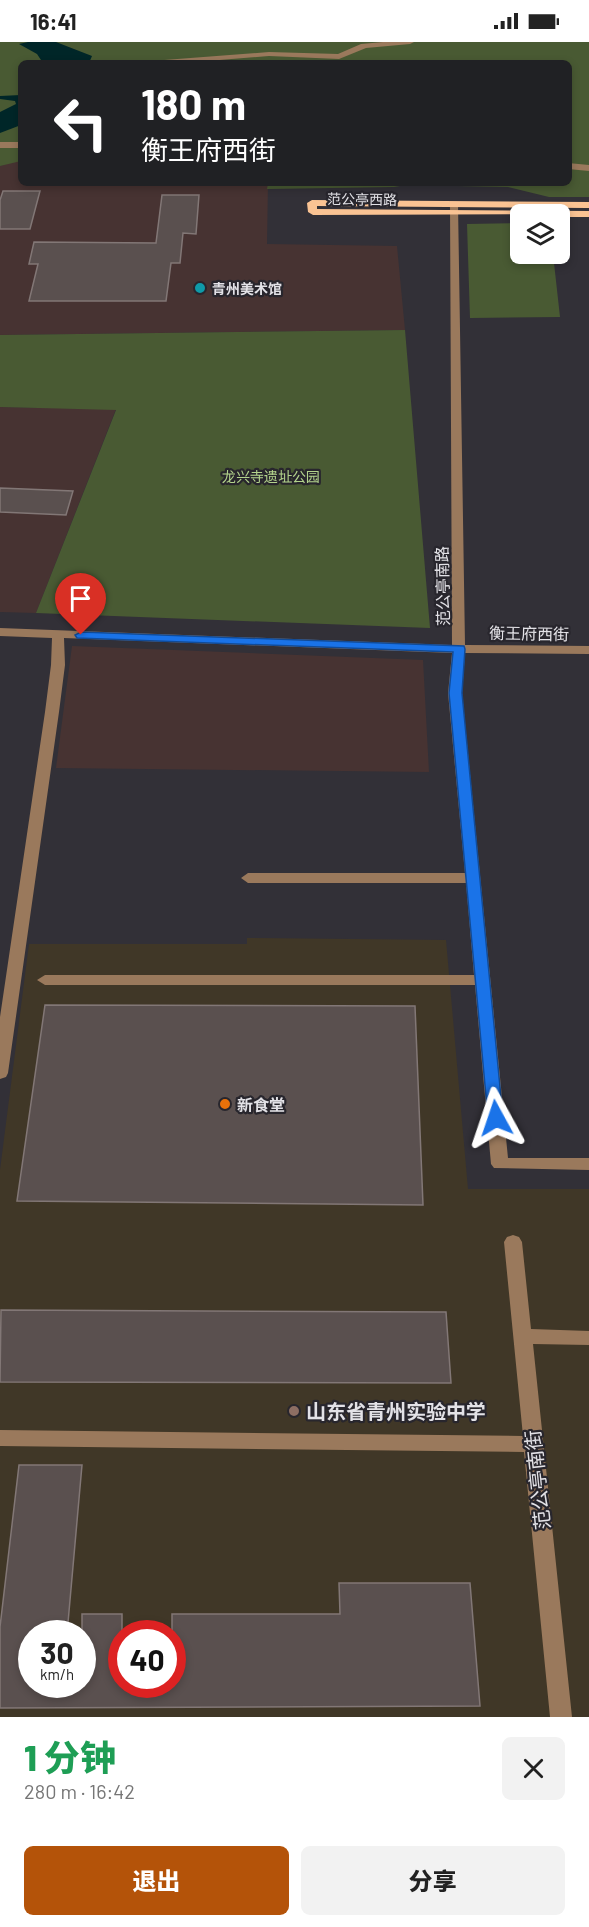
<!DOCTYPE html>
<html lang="zh">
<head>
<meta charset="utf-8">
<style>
  body { margin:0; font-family:Barlow,"Noto Sans SC",sans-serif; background:#f2f2f2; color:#222; height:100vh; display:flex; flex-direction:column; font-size:22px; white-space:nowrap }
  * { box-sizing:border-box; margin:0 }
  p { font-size:20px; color:#767676 }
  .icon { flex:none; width:33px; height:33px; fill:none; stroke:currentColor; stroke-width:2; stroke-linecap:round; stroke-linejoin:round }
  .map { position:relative; height:1675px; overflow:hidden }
  .panel { display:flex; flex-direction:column; background:#fff; flex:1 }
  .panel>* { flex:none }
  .guide { position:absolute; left:18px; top:18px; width:554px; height:126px; border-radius:9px; box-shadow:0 3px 9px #0003; background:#202124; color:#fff; overflow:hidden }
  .controls { position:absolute; left:510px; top:162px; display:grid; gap:12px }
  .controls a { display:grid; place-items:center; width:60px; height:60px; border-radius:9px; background:#fff; box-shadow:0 3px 9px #0003; font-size:30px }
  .speed { position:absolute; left:18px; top:1578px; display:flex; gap:12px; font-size:30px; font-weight:700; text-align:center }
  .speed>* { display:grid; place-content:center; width:78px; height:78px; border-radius:50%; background:#fff; box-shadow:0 3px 9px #0003; line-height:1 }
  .speed small { font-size:15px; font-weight:400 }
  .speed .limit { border:9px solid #d22; background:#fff; color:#111 }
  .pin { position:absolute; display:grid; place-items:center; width:51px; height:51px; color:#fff; margin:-62px -26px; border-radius:50% 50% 50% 0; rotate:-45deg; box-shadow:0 0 6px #0007 }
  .pin .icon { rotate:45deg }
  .me { position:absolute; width:66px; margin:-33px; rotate:355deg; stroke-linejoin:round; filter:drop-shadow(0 0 4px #0008) }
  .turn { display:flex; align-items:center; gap:21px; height:126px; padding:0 24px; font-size:27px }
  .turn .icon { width:78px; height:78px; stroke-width:2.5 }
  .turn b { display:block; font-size:42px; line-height:51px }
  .round { display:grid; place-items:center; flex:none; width:63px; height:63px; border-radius:9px; background:#f2f2f2 }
  .overview { display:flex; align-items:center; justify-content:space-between; height:102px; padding:0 24px }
  h1 { font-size:36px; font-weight:800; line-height:45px; color:#1e9e55 }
  .button { display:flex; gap:12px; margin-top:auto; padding:12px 24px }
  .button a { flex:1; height:69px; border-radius:9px; background:#b45309; color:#fff; font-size:24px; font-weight:800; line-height:69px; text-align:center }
  .button a+a { background:#f2f2f2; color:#222 }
  .status { display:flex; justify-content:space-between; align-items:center; height:42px; padding:0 30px; background:#fff; direction:ltr }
  .status svg { height:16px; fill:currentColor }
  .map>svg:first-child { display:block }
</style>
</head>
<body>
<div class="status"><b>16:41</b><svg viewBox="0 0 49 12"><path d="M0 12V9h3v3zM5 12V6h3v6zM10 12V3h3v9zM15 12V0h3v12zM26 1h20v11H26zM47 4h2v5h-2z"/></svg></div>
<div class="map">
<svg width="589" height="1675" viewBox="0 0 589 1675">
  <rect width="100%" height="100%" fill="#323037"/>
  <g fill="#473332">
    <polygon points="16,119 21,119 21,141 268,141 267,202 397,204 405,288 0,293 0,124"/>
    <polygon points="0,365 116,367 36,571 0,570"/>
    <polygon points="72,604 423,618 429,730 56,726"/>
  </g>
  <path fill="#403727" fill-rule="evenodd" d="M247 896 446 898 468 1147H589V1675H0V1128L29 902H247ZM32 1592H82V1642H32ZM122 1592H172V1642H122Z"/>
  <g fill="#495a33">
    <polygon points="0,0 589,0 589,155 549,155 508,145 406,143 394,145 267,147 268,141 568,141 568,21 21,21 21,119 0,124"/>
    <polygon points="520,181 520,212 553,212 560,275 470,276 467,182"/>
    <polygon points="405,288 430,586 36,571 116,368 0,365 0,293"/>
  </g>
  <g fill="#002628">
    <polygon points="28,0 56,0 92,14 89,21 43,21 37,12 19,2"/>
    <polygon points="21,53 21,83 0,91 0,70 16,62 15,59 0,57 0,54"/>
  </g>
  <g fill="#5a504f" stroke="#827776" stroke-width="1.5">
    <polygon points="3,149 40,149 30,187 0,187 0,158"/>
    <polygon points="162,153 199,153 196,192 183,191 180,221 171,221 166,259 29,259 38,222 29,222 34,200 156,201"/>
    <polygon points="0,446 73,449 66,473 0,470"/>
    <polygon points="45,963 415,964 423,1163 17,1159"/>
    <polygon points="1,1268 446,1270 451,1341 0,1340"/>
    <polygon points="19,1423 82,1423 67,1592 32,1592 32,1642 82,1642 82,1572 122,1572 122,1642 172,1642 172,1572 340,1572 339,1541 470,1541 480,1664 0,1666 0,1585"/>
  </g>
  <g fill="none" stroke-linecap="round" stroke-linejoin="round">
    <g fill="#9a795c" fill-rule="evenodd">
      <polygon points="383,0 414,0 410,2 366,6 339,17 269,14 183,21 147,21 151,19 269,10 338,12 361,2"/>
      <rect x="0" y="100" width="21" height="6"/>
      <polygon points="568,121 589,123 589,129 568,127"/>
      <polygon points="450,160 458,162 465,603 589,604 589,612 465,611 462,651 508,1116 589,1116 589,1128 494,1126 491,1122 475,943 45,943 37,938 45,933 474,933 466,841 248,841 241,836 248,831 465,831 448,651 452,611 64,596 65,623 59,670 8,1031 6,1035 0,1037 0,975 45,670 51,623 52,596 0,594 0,586 452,603"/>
      <polygon points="513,1193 519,1195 522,1200 531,1287 589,1289 589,1303 533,1302 572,1675 550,1675 524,1410 0,1404 0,1388 523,1394 504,1200 507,1195"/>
    </g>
    <polygon fill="#fac393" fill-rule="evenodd" points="312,158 589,160 589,166 317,164 317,167 589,169 589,175 560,175 560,172 313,173 308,170 307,161"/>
  </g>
  <polygon fill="#1a73e8" stroke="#114b97" stroke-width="1.5" points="81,590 464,604 465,607 462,651 503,1076 501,1080 490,1080 488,1076 449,651 453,610 77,596 75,593"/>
  <circle fill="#0f9aa8" stroke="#28262d" stroke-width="2" cx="200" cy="246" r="6"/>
  <circle fill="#e8710a" stroke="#28262d" stroke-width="2" cx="225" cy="1062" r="6"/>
  <circle fill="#8d6e63" stroke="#28262d" stroke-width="2" cx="294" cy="1369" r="6"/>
  <g text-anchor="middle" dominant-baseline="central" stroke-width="4.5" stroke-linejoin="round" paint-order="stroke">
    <g font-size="14" fill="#e3e2e7" stroke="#28262d">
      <text transform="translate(362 157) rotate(1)">范公亭西路</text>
    </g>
    <g font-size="14" font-weight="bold" fill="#e3e2e7" stroke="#28262d" text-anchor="start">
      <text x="212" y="246">青州美术馆</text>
    </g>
    <g font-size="14" fill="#b3d38c" stroke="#28262d">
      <text x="271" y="434">龙兴寺遗址公园</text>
    </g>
    <g font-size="16" fill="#e3e2e7" stroke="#28262d">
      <text transform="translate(442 544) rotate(-91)">范公亭南路</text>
      <text transform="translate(529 591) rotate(1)">衡王府西街</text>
    </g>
    <g font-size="16" font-weight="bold" fill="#e3e2e7" stroke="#28262d" text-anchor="start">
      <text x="237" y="1062">新食堂</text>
    </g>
    <g font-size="20" font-weight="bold" fill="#e3e2e7" stroke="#28262d" text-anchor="start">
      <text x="306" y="1369">山东省青州实验中学</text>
    </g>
    <g font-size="20" fill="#e3e2e7" stroke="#28262d">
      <text transform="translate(537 1438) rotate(-96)">范公亭南街</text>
    </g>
  </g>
</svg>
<div class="controls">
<a><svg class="icon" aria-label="layers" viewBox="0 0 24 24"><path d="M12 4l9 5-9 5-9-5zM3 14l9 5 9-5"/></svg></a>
</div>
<div class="speed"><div>30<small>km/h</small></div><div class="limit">40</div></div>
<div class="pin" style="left:81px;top:593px;background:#d93025"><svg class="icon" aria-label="arrive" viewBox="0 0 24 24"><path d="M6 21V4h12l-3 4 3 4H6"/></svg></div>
<svg class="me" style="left:496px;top:1076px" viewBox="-20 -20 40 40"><path d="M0-17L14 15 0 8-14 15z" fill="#1a73e8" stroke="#fff" stroke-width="4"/></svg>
<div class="guide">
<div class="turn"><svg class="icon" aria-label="left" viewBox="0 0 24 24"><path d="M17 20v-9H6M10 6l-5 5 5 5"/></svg><div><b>180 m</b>衡王府西街</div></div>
</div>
</div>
<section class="panel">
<div class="overview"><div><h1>1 分钟</h1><p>280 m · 16:42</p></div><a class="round"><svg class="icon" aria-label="close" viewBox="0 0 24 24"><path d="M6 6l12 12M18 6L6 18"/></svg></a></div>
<div class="button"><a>退出</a><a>分享</a></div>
</section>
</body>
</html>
